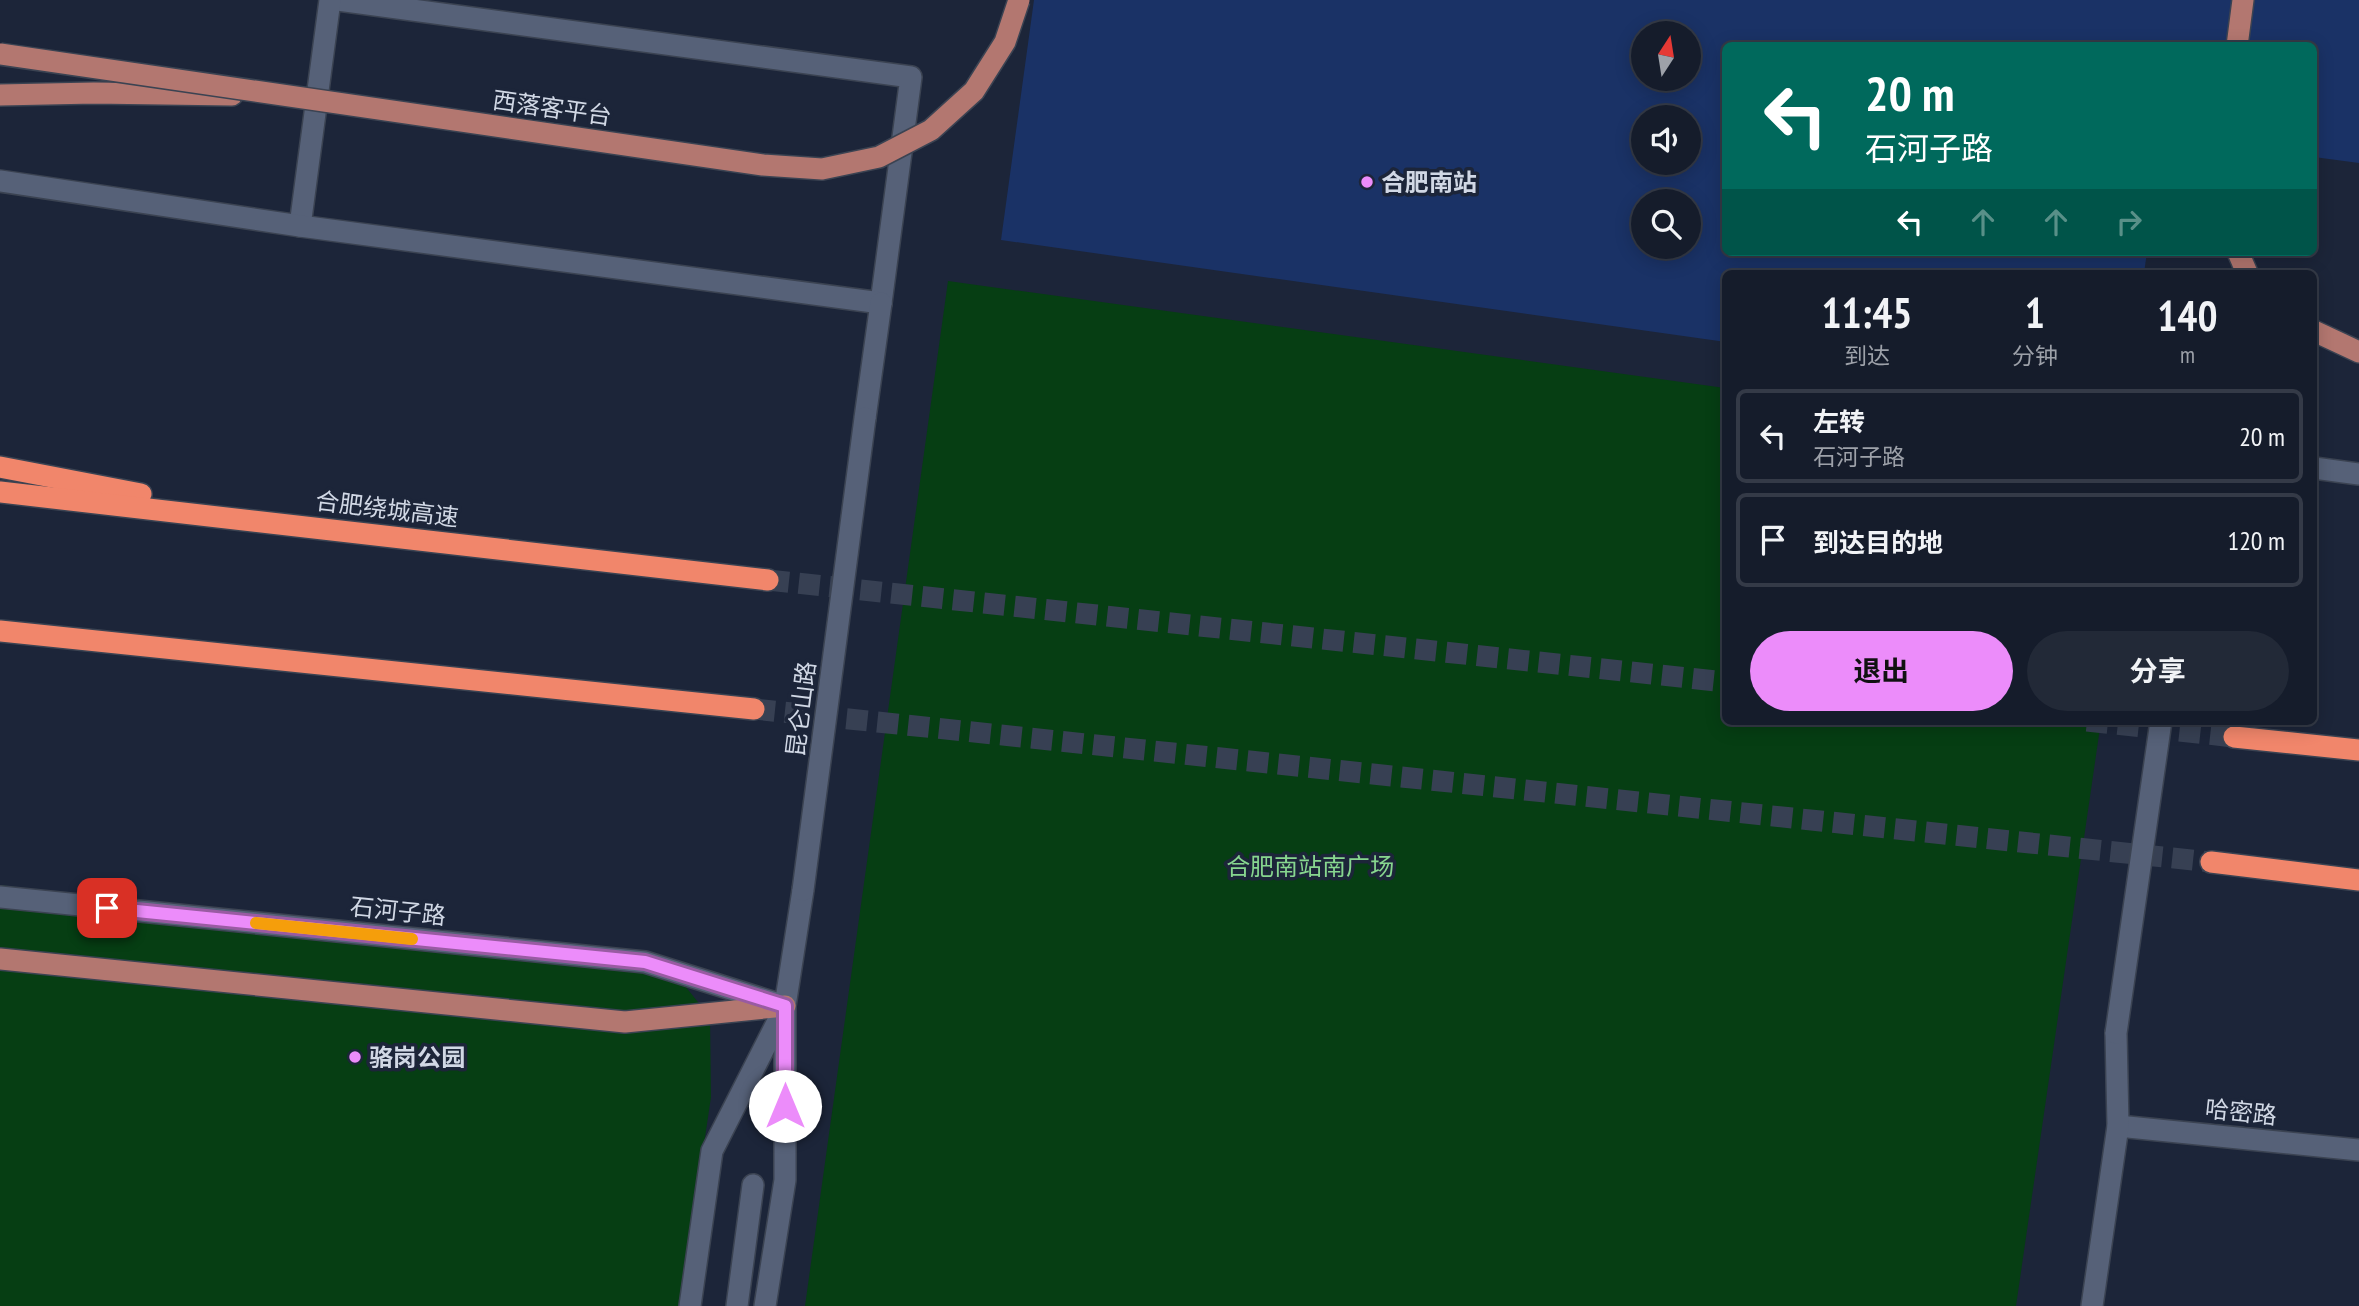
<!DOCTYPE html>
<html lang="zh">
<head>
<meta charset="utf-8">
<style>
  body { margin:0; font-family:"PT Sans Narrow","Noto Sans SC",sans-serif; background:#222937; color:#f1f3f6; height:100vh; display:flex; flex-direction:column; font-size:26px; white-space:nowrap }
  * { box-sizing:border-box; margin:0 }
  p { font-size:23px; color:#9da1a9 }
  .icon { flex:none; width:38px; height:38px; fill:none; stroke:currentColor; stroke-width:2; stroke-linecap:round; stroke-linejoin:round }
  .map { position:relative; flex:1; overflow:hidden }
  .panel { position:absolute; left:1722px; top:270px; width:595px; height:455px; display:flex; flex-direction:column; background:#151c2b; border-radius:10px; box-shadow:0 4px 18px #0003,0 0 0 2px #343a47 }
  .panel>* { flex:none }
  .guide { position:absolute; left:1722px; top:42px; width:595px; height:214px; border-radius:10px; box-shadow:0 4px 18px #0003,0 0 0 2px #343a47; background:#00695c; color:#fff; overflow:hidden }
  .needle { width:46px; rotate:12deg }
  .fabs { position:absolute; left:1631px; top:21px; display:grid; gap:14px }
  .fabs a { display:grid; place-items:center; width:70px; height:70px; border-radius:50%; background:#151c2b; box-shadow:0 4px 18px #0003,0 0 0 2px #343a47; font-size:35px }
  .pin { position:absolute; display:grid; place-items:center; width:60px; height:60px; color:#fff; margin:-30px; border-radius:14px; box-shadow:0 4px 10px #0006 }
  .me { position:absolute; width:77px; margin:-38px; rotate:0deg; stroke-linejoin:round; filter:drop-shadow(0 0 5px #0008) }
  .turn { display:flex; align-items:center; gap:24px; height:147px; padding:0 28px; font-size:32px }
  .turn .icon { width:91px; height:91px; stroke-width:2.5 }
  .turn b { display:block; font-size:49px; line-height:60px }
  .lanes { display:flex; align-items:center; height:66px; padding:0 28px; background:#0003; justify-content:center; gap:35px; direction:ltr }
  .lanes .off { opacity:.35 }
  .eta { display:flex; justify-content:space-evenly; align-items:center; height:119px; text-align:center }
  .eta b { font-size:42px; font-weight:700; line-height:49px }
  .primary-button { display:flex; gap:14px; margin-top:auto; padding:14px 28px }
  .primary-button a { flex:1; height:80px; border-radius:42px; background:#ec8cfa; color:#111; font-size:28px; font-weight:700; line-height:80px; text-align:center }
  .primary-button a+a { background:#222937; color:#f1f3f6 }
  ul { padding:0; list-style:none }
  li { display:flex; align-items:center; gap:21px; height:94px; margin:0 14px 10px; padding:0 14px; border:4px solid #343a47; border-radius:10px }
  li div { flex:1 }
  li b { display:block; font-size:26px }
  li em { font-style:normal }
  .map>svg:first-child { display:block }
</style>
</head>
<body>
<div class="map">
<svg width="2359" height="1306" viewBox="0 0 2359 1306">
  <rect width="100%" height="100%" fill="#1c2539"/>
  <g fill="#063e13">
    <polygon points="948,281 1725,388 1726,721 2101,721 2016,1306 805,1306"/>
    <polygon points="0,885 580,960 677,976 710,1017 711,1097 680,1306 0,1306"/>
  </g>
  <path fill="#1a3266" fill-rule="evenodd" d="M1034 0H2359V163L2314 157V46H1726V252H2147L2144 273H1726V342L1001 240ZM1643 33H1689V79H1643ZM1643 117H1689V163H1643ZM1643 201H1689V247H1643Z"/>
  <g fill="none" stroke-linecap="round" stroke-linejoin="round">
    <g stroke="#374053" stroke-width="21" stroke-dasharray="21 10" stroke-linecap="butt">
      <polyline points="768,580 1726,682"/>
      <polyline points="754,709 2211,862"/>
      <polyline points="2087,721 2234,737"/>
    </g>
    <g stroke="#3b4352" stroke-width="24">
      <g id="lane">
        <polyline points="338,0 911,77 881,303"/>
        <polyline points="300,226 330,0"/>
        <polyline points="737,1306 753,1185"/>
      </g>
    </g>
    <g stroke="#3b4352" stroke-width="24">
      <g id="street">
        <polyline points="0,181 300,226 881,303"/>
        <polyline points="2314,468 2359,474"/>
      </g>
    </g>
    <g stroke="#3b4352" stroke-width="24">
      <g id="secondary">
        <polyline points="865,418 881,303"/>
        <polyline points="0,897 645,962 785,1006"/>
        <polyline points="2118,1126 2359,1150"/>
        <polyline points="690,1306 712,1151 783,1011"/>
        <polyline points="765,1306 785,1180 785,1006 803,890"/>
        <polyline points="2092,1306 2118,1126 2116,1033"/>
      </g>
    </g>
    <g stroke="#3b4352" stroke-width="24">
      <g id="primary">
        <polyline points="2237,46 2243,0"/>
        <polyline points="0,95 94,93 232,95"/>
        <polyline points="2238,252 2247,273"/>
        <polyline points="2314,331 2359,352"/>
        <polyline points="0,959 625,1022 785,1006"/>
      </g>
    </g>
    <g stroke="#3b4352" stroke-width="24">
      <g id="highway">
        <polyline points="0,467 141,494"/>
        <polyline points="0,492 768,580"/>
        <polyline points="0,631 754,709"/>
        <polyline points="2234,737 2359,750"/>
        <polyline points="2211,862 2359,880"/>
      </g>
    </g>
    <use href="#lane" stroke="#566178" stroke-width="21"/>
    <use href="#street" stroke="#566178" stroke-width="21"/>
    <use href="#secondary" stroke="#566178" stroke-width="21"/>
    <use href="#primary" stroke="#b37770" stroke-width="21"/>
    <use href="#highway" stroke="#f1866b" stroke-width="21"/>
    <g stroke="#3b4352" stroke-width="24" stroke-linecap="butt">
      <g id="secondary-bridge">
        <polyline points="803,890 865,418"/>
        <polyline points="2116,1033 2161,721"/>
      </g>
    </g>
    <g stroke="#3b4352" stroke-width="24" stroke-linecap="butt">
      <polyline id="primary-bridge" points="0,54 763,165 822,169 879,157 931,130 974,91 1005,42 1019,0"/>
    </g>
    <use href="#secondary-bridge" stroke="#566178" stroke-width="21"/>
    <use href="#primary-bridge" stroke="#b37770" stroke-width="21"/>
  </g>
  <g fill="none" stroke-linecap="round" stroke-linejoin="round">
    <g stroke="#995ba2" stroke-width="18">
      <polyline id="route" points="107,908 645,962 785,1006 785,1106"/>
    </g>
    <use href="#route" stroke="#ec8cfa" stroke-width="12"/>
    <polyline stroke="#f59e0b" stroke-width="12" points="256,923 412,939"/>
  </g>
  <g fill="#ec8cfa" stroke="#1c2539" stroke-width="2.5">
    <circle cx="1367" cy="182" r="7"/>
    <circle cx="355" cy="1057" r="7"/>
  </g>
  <g text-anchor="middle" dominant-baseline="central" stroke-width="7" stroke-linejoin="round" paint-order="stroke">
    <g font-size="24" fill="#d1d8e5" stroke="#1c2539">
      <text transform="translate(552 108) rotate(8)">西落客平台</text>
      <text transform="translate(387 509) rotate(7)">合肥绕城高速</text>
      <text transform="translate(801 709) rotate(-83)">昆仑山路</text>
      <text transform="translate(398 911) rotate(6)">石河子路</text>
      <text transform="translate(2241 1112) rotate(6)">哈密路</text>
    </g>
    <g font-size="24" font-weight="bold" fill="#d1d8e5" stroke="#1c2539" text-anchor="start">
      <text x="1381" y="182">合肥南站</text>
      <text x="369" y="1057">骆岗公园</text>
    </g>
    <g font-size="24" fill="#87d68f" stroke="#1c2539">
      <text x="1310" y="866">合肥南站南广场</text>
    </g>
  </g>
</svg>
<div class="fabs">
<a><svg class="needle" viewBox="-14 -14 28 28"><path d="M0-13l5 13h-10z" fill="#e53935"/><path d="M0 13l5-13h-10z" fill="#9da1a9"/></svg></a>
<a><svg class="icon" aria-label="sound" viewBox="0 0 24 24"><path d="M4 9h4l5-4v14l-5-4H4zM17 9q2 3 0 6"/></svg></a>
<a><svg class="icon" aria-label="search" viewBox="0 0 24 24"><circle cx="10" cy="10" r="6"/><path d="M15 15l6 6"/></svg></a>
</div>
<div class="pin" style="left:107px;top:908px;background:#d93025"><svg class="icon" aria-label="arrive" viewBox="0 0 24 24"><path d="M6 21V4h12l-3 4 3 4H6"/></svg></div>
<svg class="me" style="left:785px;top:1106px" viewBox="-20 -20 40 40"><circle r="19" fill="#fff"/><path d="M0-13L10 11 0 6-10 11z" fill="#ec8cfa"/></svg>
<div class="guide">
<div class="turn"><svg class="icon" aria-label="left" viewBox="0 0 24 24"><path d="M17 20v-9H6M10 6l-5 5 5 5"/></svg><div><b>20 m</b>石河子路</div></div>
<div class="lanes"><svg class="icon" aria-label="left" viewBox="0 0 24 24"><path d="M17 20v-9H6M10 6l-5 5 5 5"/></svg><svg class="icon off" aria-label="ahead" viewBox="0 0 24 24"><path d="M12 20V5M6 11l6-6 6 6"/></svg><svg class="icon off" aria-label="ahead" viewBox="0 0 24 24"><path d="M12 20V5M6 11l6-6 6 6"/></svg><svg class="icon off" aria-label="right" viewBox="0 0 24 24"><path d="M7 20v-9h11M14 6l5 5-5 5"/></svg></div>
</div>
<section class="panel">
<div class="eta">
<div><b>11:45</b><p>到达</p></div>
<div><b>1</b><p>分钟</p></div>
<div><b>140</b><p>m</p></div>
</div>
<ul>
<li><svg class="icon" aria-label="left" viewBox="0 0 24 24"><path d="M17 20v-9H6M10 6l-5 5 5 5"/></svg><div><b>左转</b><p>石河子路</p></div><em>20 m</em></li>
<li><svg class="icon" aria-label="arrive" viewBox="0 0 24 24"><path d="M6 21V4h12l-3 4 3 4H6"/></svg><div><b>到达目的地</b></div><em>120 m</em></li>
</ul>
<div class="primary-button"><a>退出</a><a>分享</a></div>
</section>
</div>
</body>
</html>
